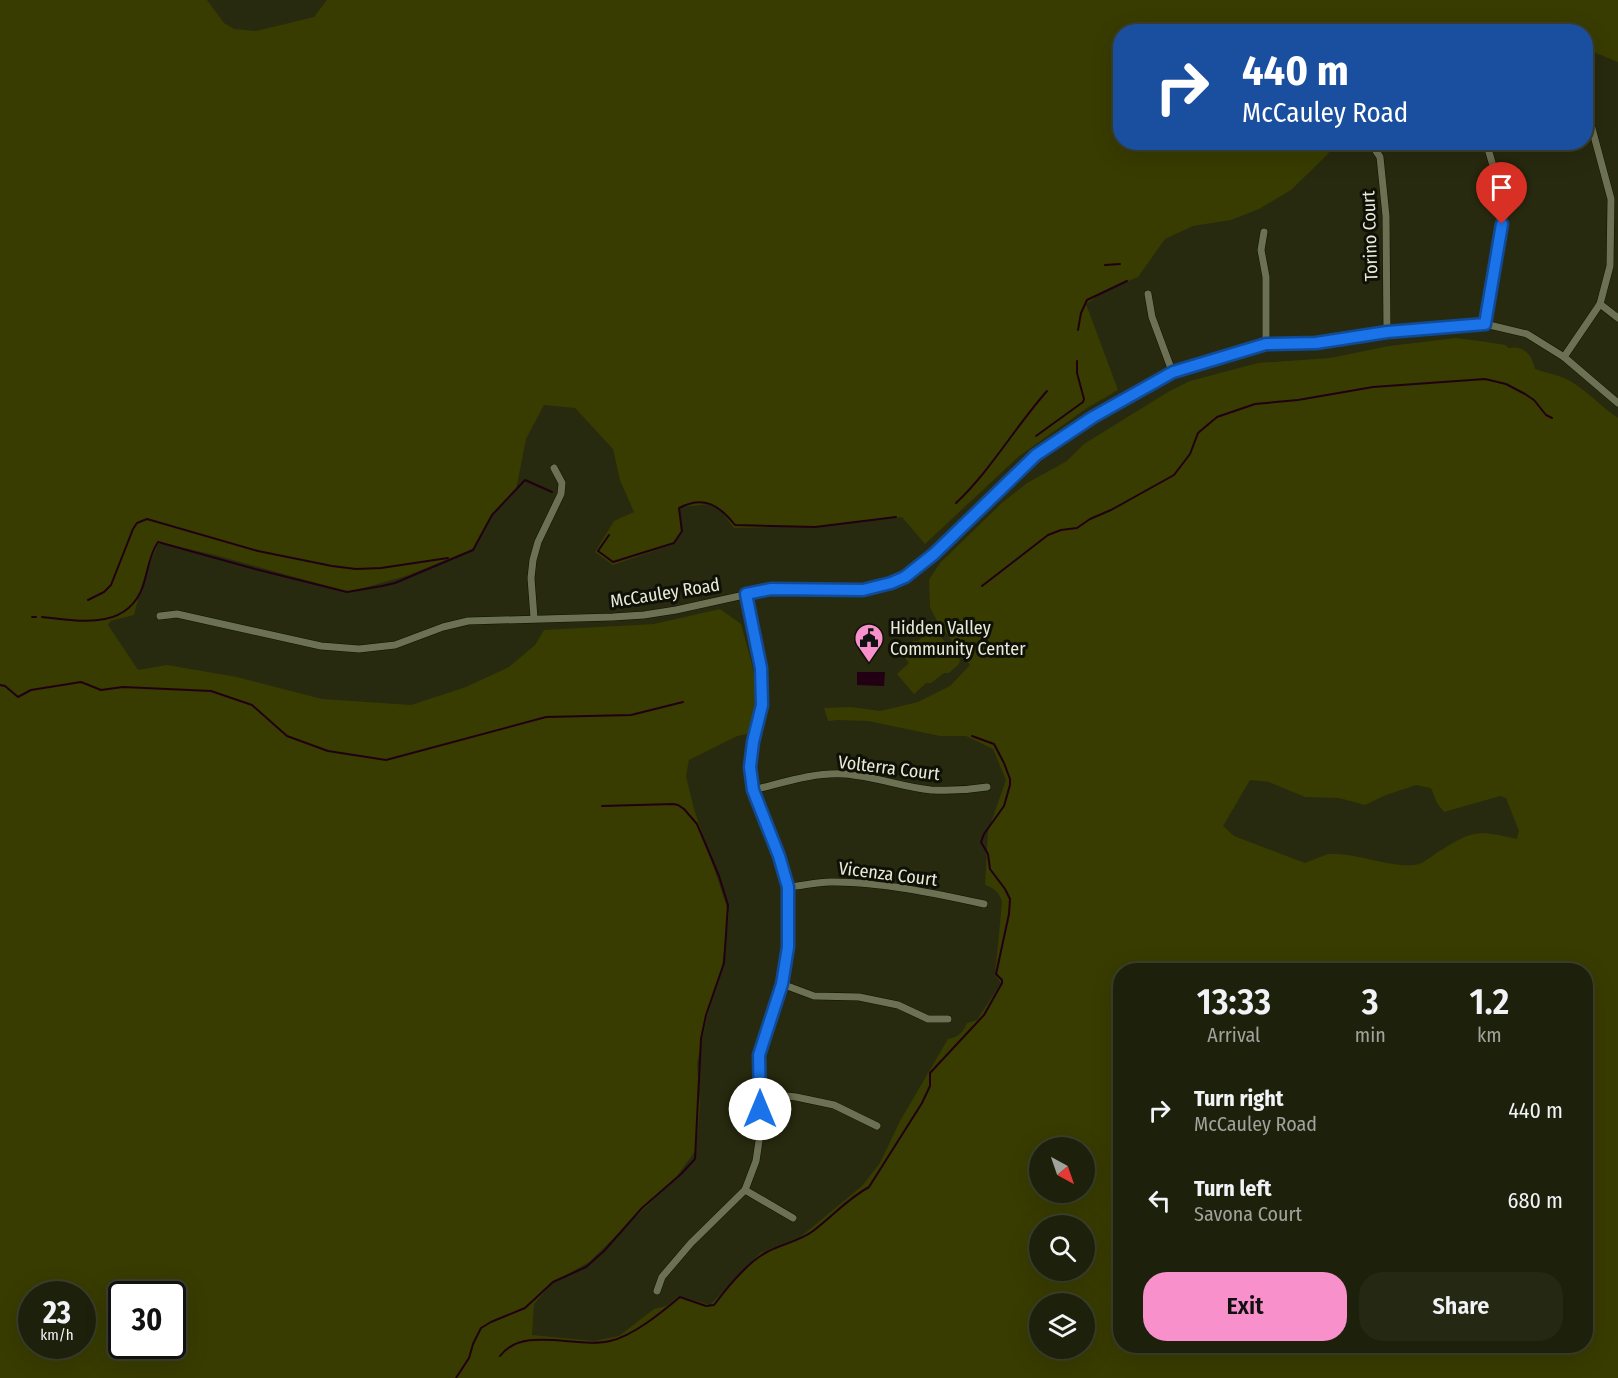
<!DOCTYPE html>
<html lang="en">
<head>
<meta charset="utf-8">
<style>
  body { margin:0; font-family:"Fira Sans Condensed",sans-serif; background:#252813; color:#f1f3f6; height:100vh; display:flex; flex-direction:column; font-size:22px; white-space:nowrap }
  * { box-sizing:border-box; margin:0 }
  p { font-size:20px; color:#a0a39c }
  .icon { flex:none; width:33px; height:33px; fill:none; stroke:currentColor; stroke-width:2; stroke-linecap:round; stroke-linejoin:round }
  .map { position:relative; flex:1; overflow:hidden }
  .panel { position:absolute; left:1113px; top:963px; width:480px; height:390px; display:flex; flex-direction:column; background:#1d200a; border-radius:24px; box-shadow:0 6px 24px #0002,0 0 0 2px #3b3e2b }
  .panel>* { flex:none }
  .hud { position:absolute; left:1113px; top:24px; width:480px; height:126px; border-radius:24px; box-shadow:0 6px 24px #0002,0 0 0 2px #3b3e2b; background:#1a4fa0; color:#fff; overflow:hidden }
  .needle { width:39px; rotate:140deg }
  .controls { position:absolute; left:1029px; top:1137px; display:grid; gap:12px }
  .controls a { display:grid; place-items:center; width:66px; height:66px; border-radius:50%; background:#1d200a; box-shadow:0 6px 24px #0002,0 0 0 2px #3b3e2b; font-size:30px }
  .speed { position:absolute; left:18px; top:1281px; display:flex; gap:12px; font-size:30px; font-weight:700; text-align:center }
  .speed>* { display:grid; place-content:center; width:78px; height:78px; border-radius:50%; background:#1d200a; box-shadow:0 6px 24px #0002,0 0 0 2px #3b3e2b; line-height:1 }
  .speed small { font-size:15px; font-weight:400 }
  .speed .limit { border:3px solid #111; border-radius:9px; background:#fff; color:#111 }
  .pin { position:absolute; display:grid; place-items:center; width:51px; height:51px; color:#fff; margin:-62px -26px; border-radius:50% 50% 50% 0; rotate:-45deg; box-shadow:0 0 6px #0007 }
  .pin .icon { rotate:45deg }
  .me { position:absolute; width:66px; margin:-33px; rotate:0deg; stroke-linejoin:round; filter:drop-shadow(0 0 4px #0008) }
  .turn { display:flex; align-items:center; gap:21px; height:126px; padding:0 30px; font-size:27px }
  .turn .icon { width:78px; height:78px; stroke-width:2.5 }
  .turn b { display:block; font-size:42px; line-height:51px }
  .eta { display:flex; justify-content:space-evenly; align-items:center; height:102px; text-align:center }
  .eta b { font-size:36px; font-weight:600; line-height:42px }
  .primary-button { display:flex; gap:12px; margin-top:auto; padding:12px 30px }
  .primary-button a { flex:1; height:69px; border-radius:24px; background:#f890cc; color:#111; font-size:24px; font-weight:600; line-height:69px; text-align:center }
  .primary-button a+a { background:#252813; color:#f1f3f6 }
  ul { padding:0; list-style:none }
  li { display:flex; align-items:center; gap:18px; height:90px; padding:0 30px }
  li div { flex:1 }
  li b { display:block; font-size:22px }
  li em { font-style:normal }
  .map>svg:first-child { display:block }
</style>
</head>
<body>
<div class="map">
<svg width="1618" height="1378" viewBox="0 0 1618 1378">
  <rect width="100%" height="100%" fill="#272a0e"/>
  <g fill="#383c00" fill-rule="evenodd">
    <path d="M0 0H207L224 23 234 29 256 31 314 17 327 0H1618V62L1586 49V32H1120V142L1336 143 1327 155 1291 190 1259 209 1231 220 1193 226 1165 239 1138 277 1109 289 1086 304 1118 390 1087 408 1018 457 925 544 902 517 821 526 734 528 722 512 710 504 679 507 681 534 671 545 613 565 595 552 614 521 634 512 620 480 613 449 575 408 544 405 526 439 516 490 490 518 473 549 406 576 349 592 215 555 166 544H158L142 584 134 615 110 621 108 625 138 670 167 665 237 677 322 699 411 705 466 687 509 667 535 645 544 630 654 624 720 609 741 624 752 664 757 692 754 717 747 734 737 736 689 760 686 776 694 809 729 913 722 967 707 1017 697 1064 700 1105 696 1150 674 1180 589 1262 552 1283 534 1304 532 1335 594 1341 619 1336 654 1309 666 1306 680 1296 710 1305 760 1253 798 1239 862 1186 880 1163 900 1121 948 1039C959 1037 963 1032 967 1023L977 1020 1001 983 995 975 1002 902C999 892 994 888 985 885L988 831 1006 780 993 749 966 736H940L868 721 838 720 828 721 824 708 851 707 880 711 918 702 950 686 970 665 937 621 930 607 929 580 940 563 1003 502 1027 483 1067 461 1084 444 1168 392 1190 381 1258 363 1330 358 1389 346 1456 338 1487 342 1505 345 1509 348C1524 345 1532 355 1535 369 1549 374 1562 375 1575 384 1590 394 1603 408 1618 418V1378H0ZM1250 780 1269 782 1305 797 1339 798 1365 805 1386 795 1416 785 1431 788 1437 803 1444 812 1500 796 1506 798 1519 831 1517 839C1481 831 1474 829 1443 849 1435 853 1427 861 1419 864 1398 870 1359 854 1336 854H1328L1305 863 1234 836 1223 826ZM1586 970V1346H1120V970ZM1040 1148H1084V1192H1040ZM1040 1226H1084V1270H1040ZM32 1294H82V1346H32ZM122 1294H172V1346H122ZM1040 1304H1084V1348H1040Z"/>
    <polygon points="930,630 935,630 960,660 959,664 949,673 944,673 931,683 926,683 914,694 897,674 909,663 902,654 903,649 913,641 918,641"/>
  </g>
  <polygon fill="#210014" points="857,672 885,672 884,686 857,685"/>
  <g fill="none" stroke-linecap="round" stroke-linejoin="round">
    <g stroke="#210014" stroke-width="2">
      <polyline points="1105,265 1120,264"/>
      <polyline points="1078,330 1081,313 1087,300 1127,281"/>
      <polyline points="1036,436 1083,402 1084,399 1077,373 1077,361"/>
      <path d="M956 503C991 470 1015 427 1047 391"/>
      <path d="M609 535 598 551 613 562 674 543 682 531 679 508C704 495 719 505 735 525L815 527 896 517"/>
      <polyline points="982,586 1048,535 1061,530 1077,528 1090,519 1111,510 1174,475 1190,454 1198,433 1217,417 1255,404 1298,400 1373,387 1485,379 1506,384 1525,394 1534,400 1546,415 1552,418"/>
      <polyline points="88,600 104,592 111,585 133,529 137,523 147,519 258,551 332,566 356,569 381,568 448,558"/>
      <polyline points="32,617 36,617"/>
      <path d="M42 617C79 621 127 631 143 586 148 571 149 555 158 542L255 569 347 592 382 586 395 583 473 550 492 515 525 480 552 492"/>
      <polyline points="0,685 5,686 18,697 31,690 81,682 101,690 123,687 211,691 252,705 287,736 328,751 386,760 546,717 631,715 683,702"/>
      <path d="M500 1356C523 1325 577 1349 610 1341 633 1336 662 1312 680 1297L706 1306 714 1305C726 1289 748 1262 767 1252 782 1244 800 1241 813 1231 833 1216 847 1199 869 1187L922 1103 930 1086V1073L984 1015 1002 983V980L996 974 1009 914 1010 899 1005 889 990 869 988 854 981 842 984 834 1004 806 1010 785V779L1004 763 994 744 972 736"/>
      <polyline points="456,1378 469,1358 473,1344 481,1328 491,1322 525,1308 553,1282 586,1267 604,1251 642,1208 681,1174 695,1159 701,1039 706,1015 724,963 728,905 719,876 697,824 684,809 678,805 673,804 602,806"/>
    </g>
    <g stroke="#101200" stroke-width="8">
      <g id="minor">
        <polyline points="1370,142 1380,157 1386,216 1387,332"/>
        <polyline points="1264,232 1261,250 1266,277 1266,344"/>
        <polyline points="1148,294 1152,317 1172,371"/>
        <polyline points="1600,304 1618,318"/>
        <polyline points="1485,324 1500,246 1504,203 1486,142"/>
        <polyline points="1564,357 1600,304 1610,266 1611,199 1586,106"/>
        <polyline points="160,616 177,614 321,646 359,649 395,645 443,627 468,621 613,617 644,615 676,610 771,589 863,589 891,583 917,569 1036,455 1093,417 1172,371 1266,344 1316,343 1387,332 1485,324 1527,334 1564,357 1618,403"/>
        <polyline points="534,618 531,578 533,560 538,542 561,494 562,483 554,468"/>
        <path d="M753 790C782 783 814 772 844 774 874 776 902 787 931 790 950 791 968 790 987 787"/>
        <path d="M788 887C802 886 816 882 830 882 877 881 938 894 984 904"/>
        <polyline points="782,984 814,996 859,997 898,1005 928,1019 948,1019"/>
        <polyline points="760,1093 796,1097 834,1105 877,1126"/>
        <polyline points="745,1190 793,1218"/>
        <polyline points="657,1291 662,1277 691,1243 745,1190 756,1161 759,1141 759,1055 782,984 787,947 788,887 779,856 753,790 750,767 753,742 762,705 761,668 746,594"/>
      </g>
    </g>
    <use href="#minor" stroke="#6d7153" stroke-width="7"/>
  </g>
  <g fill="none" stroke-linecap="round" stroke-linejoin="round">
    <g stroke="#114b97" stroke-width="15">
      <polyline id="route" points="760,1109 759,1055 782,984 788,947 788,887 779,856 753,790 750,767 753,742 762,705 761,668 746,594 771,589 863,590 891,583 905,577 934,554 1036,455 1093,417 1173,372 1266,344 1316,343 1387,332 1485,324 1502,224"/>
    </g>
    <use href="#route" stroke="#1a73e8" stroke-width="10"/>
  </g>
  <defs>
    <g id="civic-pin" transform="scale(1.5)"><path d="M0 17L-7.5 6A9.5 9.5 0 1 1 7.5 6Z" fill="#f890cc" stroke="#101106"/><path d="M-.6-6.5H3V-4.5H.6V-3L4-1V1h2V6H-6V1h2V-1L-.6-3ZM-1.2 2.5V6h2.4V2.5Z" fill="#111"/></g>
  </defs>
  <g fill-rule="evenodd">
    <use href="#civic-pin" x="869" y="638"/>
  </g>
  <g text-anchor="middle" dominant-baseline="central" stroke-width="6" stroke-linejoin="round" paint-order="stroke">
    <g font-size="18" fill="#e8eada" stroke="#101106">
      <text transform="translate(1370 236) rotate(-92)">Torino Court</text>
      <text transform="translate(665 593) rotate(-9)">McCauley Road</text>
      <text transform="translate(889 768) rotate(7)">Volterra Court</text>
      <text transform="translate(888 874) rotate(7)">Vicenza Court</text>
    </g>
    <g font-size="18" fill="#e8eada" stroke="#101106" text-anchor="start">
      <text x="890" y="628">Hidden Valley<tspan x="890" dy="21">Community Center</tspan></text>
    </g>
  </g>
</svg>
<div class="controls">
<a><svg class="needle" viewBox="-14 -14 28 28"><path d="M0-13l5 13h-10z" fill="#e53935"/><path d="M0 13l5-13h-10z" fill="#a0a39c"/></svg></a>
<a><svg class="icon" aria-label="search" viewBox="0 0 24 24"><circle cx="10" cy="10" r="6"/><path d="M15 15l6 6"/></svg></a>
<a><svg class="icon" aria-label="layers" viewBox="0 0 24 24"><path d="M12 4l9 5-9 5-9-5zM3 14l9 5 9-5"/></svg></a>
</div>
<div class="speed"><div>23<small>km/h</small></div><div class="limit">30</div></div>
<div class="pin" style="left:1502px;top:224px;background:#d93025"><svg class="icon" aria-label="arrive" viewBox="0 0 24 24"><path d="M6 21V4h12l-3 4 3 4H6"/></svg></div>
<svg class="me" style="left:760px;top:1109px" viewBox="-20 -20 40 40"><circle r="19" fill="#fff"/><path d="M0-13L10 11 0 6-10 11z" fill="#1a73e8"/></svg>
<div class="hud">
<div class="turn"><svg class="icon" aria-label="right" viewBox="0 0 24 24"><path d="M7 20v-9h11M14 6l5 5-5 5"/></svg><div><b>440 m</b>McCauley Road</div></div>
</div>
<section class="panel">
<div class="eta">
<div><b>13:33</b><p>Arrival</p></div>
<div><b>3</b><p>min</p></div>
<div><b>1.2</b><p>km</p></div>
</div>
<ul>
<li><svg class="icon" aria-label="right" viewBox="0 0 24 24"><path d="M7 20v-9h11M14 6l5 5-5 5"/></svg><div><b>Turn right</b><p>McCauley Road</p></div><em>440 m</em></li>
<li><svg class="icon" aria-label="left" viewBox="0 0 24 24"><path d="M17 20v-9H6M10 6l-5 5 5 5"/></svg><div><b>Turn left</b><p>Savona Court</p></div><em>680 m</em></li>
</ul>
<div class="primary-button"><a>Exit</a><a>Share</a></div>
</section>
</div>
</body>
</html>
